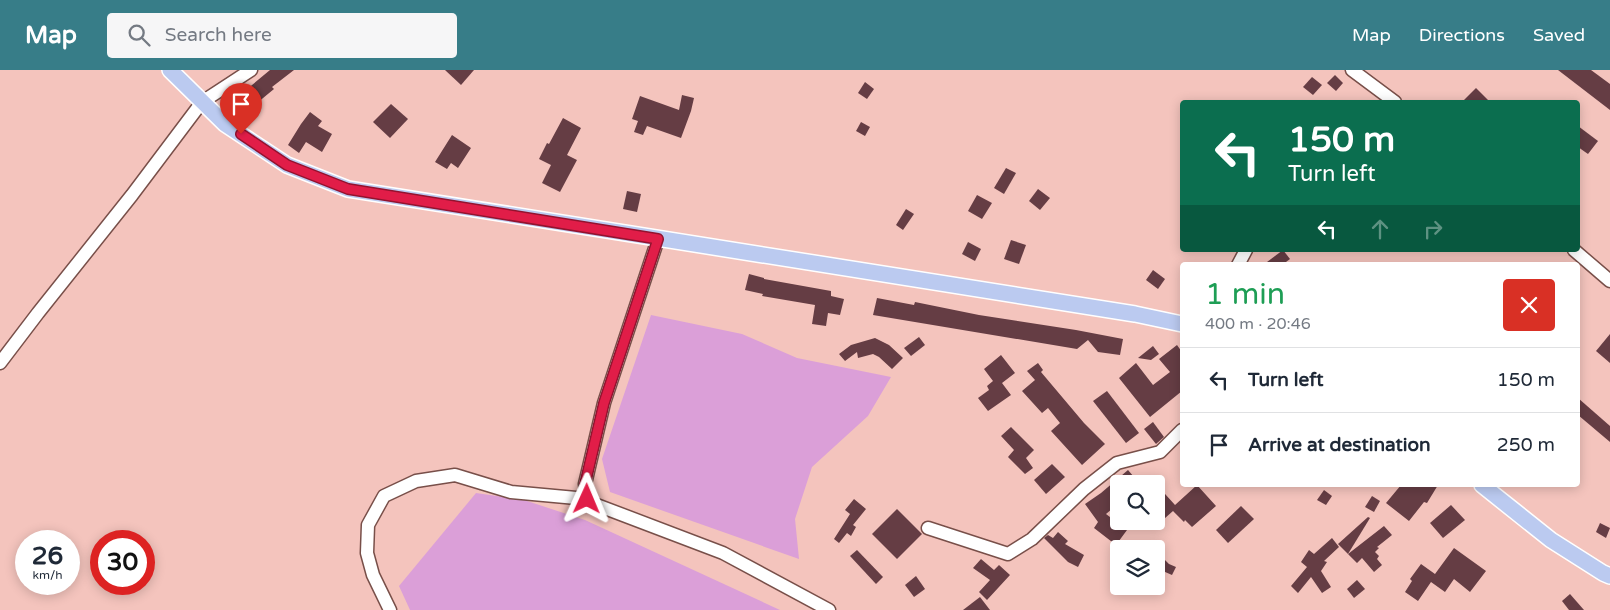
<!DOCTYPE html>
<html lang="en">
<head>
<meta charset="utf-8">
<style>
  body { margin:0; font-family:"Varela Round",sans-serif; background:#f6f6f7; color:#1f2937; height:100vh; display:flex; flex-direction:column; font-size:19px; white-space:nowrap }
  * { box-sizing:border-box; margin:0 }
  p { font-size:16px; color:#747a83 }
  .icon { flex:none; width:28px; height:28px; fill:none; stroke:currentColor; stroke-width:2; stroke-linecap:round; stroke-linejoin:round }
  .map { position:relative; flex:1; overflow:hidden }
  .details { position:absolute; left:1180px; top:192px; width:400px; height:225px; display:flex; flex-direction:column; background:#fff; border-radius:5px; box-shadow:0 2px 12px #0003 }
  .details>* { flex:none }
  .guide { position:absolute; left:1180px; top:30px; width:400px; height:152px; border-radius:5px; box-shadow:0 2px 12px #0003; background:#0b6e4f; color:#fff; overflow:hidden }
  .fabs { position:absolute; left:1110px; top:405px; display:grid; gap:10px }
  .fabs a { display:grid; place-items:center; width:55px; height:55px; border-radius:5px; background:#fff; box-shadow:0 2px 12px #0003; font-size:25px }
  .speed { position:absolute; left:15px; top:460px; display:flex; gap:10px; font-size:25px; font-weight:700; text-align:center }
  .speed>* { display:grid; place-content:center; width:65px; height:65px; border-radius:50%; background:#fff; box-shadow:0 2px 12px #0003; line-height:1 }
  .speed small { font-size:12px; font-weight:400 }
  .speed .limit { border:8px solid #d22; background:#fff; color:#111 }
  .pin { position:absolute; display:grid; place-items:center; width:42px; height:42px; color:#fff; margin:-51px -21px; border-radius:50% 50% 50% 0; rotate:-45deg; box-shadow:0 0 5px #0007 }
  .pin .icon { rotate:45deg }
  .me { position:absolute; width:55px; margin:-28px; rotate:1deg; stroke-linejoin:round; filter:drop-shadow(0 0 4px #0008) }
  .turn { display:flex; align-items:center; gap:18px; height:105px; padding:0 25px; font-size:22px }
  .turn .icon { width:65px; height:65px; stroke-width:2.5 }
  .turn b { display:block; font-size:35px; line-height:42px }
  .lanes { display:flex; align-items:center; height:48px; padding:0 25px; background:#0003; justify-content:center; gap:25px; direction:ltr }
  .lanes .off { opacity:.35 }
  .round { display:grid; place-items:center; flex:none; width:52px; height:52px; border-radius:5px; background:#f6f6f7 }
  .headline { display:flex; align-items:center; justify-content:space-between; height:85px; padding:0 25px }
  h1 { font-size:30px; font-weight:600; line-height:38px; color:#1e9e55 }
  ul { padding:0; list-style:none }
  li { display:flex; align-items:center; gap:15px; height:65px; padding:0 25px; border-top:1px solid #e0e1e3 }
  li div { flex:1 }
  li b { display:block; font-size:19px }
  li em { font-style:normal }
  header { display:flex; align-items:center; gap:30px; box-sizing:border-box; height:70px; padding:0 25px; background:#377d88; color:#fff }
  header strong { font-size:24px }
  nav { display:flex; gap:28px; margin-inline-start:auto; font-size:18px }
  .search { width:350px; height:45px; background:#f6f6f7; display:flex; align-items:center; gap:12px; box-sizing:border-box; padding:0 18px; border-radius:5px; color:#747a83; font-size:19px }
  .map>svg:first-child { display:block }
</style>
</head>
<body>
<header>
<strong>Map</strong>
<div class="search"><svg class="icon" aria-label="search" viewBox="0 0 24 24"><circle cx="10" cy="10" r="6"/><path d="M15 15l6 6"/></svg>Search here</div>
<nav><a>Map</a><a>Directions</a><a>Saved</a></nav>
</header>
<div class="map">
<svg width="1610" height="540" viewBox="0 0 1610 540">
  <rect width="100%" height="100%" fill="#f4c4bd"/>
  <g fill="#db9fd8">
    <polygon points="651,245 742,264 797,288 891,307 868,346 812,397 795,449 799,489 610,422 602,389"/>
    <polygon points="476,423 524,430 585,450 780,540 410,540 399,516"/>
  </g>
  <g fill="#653d44">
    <polygon points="270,0 294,0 272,17 274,19 257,33 246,20"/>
    <polygon points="445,0 474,0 461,15"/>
    <polygon points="1558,0 1591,0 1610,14 1610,40"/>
    <polygon points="1335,5 1343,13 1336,21 1327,13"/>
    <polygon points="1312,7 1322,15 1313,25 1303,17"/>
    <polygon points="865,12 874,19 867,29 858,23"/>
    <polygon points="1476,18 1490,32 1462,32"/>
    <polygon points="682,25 694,28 691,41 681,68 647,56 643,65 634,62 638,51 632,49 640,26 679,40"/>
    <polygon points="391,34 408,49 390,68 373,52"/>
    <polygon points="310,42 322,51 318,56 332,64 322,82 306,72 299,83 288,75 301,54"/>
    <polygon points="563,48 581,58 567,85 577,90 560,122 542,113 551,95 539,89 547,73 549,74"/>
    <polygon points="861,52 870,57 865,66 856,61"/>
    <polygon points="1578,56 1598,71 1588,84 1578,77"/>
    <polygon points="452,65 471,78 458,98 451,93 447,99 435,92"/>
    <polygon points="1006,98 1016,103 1004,124 994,118"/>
    <polygon points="1038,119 1050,128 1040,140 1029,131"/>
    <polygon points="627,121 641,124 637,142 623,139"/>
    <polygon points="977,125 992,133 982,149 968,141"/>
    <polygon points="906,139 914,144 903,160 896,155"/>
    <polygon points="1011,170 1026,175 1019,194 1004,189"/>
    <polygon points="968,172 981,179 975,191 962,184"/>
    <polygon points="1283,180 1290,189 1282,195 1263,195"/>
    <polygon points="1153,200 1165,209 1158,219 1146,210"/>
    <polygon points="749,204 764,208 764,209 831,221 831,226 844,229 840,245 828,243 826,256 812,254 815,235 762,226 763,224 745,220"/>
    <polygon points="877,228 914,235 915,232 979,245 1076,260 1123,269 1120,285 1098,282 1088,270 1077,279 873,245"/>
    <polygon points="1610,264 1610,293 1596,281"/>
    <polygon points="919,267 925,275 911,286 904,278"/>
    <polygon points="875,268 889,275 903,288 892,299 879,287 873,284 858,288 857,282 845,291 839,284 851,275"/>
    <polygon points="1177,275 1182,282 1182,321 1150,347 1119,308 1136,293 1153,315 1170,302 1159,289"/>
    <polygon points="1153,276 1159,284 1151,290 1138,288"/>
    <polygon points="1001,285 1015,303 1002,313 1011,325 988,341 978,328 989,320 987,316 993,311 984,299"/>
    <polygon points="1038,293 1043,300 1041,302 1084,353 1105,374 1082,395 1051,361 1060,353 1048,338 1042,343 1022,321 1035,310 1027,301"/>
    <polygon points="1107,321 1139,363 1126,373 1093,331"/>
    <polygon points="1578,328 1610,356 1610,372 1578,345"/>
    <polygon points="1153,352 1164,367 1156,374 1144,359"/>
    <polygon points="1011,357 1034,380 1026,388 1033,398 1025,404 1008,387 1014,380 1001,366"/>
    <polygon points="1052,394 1065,407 1046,424 1034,410"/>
    <polygon points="1128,400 1140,414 1119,414 1119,433 1106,444 1127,460 1116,475 1094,458 1098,452 1085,434 1101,423"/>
    <polygon points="1156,414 1175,435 1197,415 1216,436 1192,457 1185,450 1184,452 1173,441 1156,456"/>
    <polygon points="1401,415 1438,415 1427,433 1424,432 1409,451 1386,433"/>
    <polygon points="1324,420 1332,426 1326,435 1317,430"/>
    <polygon points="1372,426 1380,431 1374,442 1365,437"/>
    <polygon points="854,429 866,439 853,455 856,457 851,466 847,463 839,473 834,469 850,444 845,440"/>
    <polygon points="1451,435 1465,450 1443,468 1430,453"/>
    <polygon points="1241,436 1254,449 1228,473 1216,460"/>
    <polygon points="897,439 922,464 897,489 872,464"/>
    <polygon points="1368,447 1370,448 1348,484 1338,474"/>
    <polygon points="1600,453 1610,458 1606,468 1596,462"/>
    <polygon points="1384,456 1392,465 1377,477 1379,478 1375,482 1379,486 1377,489 1382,495 1374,502 1362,488 1357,493 1348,484"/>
    <polygon points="1058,462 1068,471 1065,474 1084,485 1078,497 1068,492 1044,468 1048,465 1053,468"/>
    <polygon points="1332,468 1339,477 1324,491 1327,492 1321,501 1331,517 1322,523 1311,507 1298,523 1291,516 1307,497 1301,492 1309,480 1314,484"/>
    <polygon points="1454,478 1486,501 1470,522 1454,509 1445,522 1431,512 1418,531 1405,522 1412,511 1410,509 1421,494 1435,504"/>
    <polygon points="857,480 883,507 876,514 850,486"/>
    <polygon points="981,489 994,500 999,495 1010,505 987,530 979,522 990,510 973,498"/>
    <polygon points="1164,489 1169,494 1176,497 1172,505 1156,498"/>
    <polygon points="916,506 925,519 914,527 905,515"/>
    <polygon points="1357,510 1365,519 1354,528 1347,519"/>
    <polygon points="1570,524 1584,540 1569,540 1562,531"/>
    <polygon points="980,527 990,540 963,540"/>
  </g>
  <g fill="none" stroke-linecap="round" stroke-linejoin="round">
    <g stroke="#784f49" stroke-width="15">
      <g id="minor">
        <polyline points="1352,0 1395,32"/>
        <polyline points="658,169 604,333 585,414 587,429 594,434 723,483 829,540"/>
        <polyline points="1574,180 1610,211"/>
        <polyline points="1238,195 1246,180"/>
        <polyline points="0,293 38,243 132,125 202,32 251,0"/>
        <polyline points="928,458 1008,484 1032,469 1084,419 1117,393 1160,382 1182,360"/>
        <polyline points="390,540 373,505 367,483 368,455 384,426 416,411 455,405 511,422 587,429"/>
      </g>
    </g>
    <g stroke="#fff" stroke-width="18">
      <g id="major">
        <polyline points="170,0 225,54 287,95 348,119 1135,244 1182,254"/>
        <polyline points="1482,415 1551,470 1603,503 1610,506"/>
      </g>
    </g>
    <use href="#minor" stroke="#fff" stroke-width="12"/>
    <use href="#major" stroke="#bbcaf0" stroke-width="15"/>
  </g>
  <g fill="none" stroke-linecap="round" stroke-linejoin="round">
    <g stroke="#92132f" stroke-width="12">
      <polyline id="route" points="241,64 287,95 348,119 658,169 604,333 585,414 587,429"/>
    </g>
    <use href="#route" stroke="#e11d48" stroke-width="9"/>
  </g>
</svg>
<div class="fabs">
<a><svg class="icon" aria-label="search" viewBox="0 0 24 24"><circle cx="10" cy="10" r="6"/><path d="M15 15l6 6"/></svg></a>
<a><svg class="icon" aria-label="layers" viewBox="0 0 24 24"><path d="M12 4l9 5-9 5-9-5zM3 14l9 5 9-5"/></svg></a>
</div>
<div class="speed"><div>26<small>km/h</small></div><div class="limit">30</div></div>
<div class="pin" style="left:241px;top:64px;background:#d93025"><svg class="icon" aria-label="arrive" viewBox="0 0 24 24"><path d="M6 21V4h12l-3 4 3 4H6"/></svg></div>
<svg class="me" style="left:587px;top:429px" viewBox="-20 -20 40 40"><path d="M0-17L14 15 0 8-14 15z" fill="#e11d48" stroke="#fff" stroke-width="4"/></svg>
<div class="guide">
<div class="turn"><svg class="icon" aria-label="left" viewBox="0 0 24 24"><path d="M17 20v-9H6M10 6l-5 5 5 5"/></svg><div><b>150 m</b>Turn left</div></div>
<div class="lanes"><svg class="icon" aria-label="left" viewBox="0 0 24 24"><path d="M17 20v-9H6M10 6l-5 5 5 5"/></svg><svg class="icon off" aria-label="ahead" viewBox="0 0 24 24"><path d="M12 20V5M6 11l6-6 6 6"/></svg><svg class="icon off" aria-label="right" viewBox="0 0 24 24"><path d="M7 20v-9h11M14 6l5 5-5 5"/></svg></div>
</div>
<section class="details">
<div class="headline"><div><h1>1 min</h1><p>400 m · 20:46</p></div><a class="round" style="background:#d93025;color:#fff"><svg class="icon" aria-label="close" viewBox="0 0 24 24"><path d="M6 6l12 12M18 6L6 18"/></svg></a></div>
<ul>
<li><svg class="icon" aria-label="left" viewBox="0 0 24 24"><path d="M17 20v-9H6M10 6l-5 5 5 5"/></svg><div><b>Turn left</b></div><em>150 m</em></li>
<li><svg class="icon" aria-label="arrive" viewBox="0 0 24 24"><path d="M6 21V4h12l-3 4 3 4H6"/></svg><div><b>Arrive at destination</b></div><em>250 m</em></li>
</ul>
</section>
</div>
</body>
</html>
